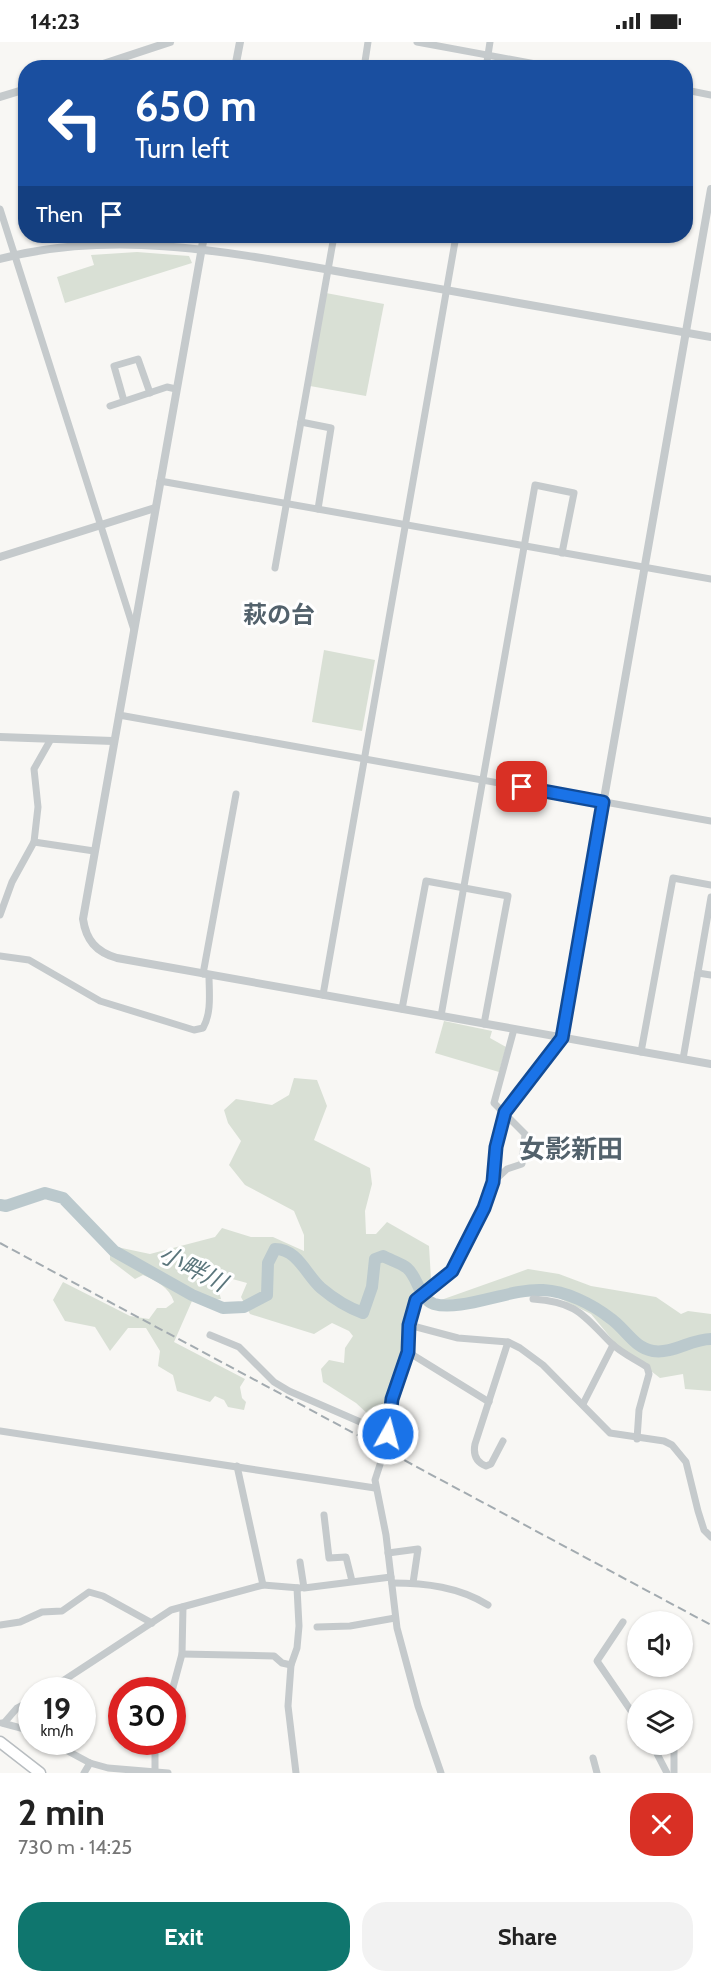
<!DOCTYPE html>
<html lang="en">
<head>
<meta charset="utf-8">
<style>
  body { margin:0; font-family:Cabin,"Noto Sans JP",sans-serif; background:#f2f2f2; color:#222; height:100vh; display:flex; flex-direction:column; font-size:22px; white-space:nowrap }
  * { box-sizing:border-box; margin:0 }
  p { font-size:20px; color:#767676 }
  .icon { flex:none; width:33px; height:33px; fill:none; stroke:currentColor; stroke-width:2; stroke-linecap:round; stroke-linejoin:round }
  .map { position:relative; height:1731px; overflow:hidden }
  .side { display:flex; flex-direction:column; background:#fff; flex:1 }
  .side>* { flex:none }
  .banner { position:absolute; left:18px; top:18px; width:675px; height:183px; border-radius:24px; box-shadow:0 2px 4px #0004; background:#1a4fa0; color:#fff; overflow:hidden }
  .controls { position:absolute; left:627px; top:1569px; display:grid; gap:12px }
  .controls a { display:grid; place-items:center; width:66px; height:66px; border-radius:50%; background:#fff; box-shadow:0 2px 4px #0004; font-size:30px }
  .speed { position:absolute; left:18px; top:1635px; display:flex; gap:12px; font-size:30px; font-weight:700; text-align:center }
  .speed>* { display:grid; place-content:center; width:78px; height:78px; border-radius:50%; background:#fff; box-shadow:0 2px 4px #0004; line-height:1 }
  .speed small { font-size:15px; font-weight:400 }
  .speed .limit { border:9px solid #d22; background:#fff; color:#111 }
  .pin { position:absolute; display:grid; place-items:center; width:51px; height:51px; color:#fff; margin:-26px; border-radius:12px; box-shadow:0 3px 9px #0006 }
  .me { position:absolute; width:66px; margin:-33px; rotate:7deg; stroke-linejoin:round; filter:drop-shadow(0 0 4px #0008) }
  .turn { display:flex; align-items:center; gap:21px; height:126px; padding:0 18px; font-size:27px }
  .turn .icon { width:78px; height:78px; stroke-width:2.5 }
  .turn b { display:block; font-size:42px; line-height:51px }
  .then { display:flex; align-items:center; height:57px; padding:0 18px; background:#0003; gap:12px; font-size:22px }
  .round { display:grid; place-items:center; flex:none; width:63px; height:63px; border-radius:24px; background:#f2f2f2 }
  .head { display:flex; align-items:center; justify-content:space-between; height:102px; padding:0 18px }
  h1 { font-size:36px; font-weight:700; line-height:45px }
  .cta { display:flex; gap:12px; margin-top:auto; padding:12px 18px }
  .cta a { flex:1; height:69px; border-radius:24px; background:#0f766e; color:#fff; font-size:24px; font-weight:700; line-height:69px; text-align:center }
  .cta a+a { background:#f2f2f2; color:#222 }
  .status { display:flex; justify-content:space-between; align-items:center; height:42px; padding:0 30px; background:#fff; direction:ltr }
  .status svg { height:16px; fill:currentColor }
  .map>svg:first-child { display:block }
</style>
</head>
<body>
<div class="status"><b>14:23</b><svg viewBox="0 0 49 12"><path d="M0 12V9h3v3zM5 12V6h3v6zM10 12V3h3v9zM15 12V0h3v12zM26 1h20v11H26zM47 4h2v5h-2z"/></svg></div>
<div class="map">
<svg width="711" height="1731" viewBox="0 0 711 1731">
  <rect width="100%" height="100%" fill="#f8f7f4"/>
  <g fill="#d9e0d5">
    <polygon points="137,210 189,214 192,221 65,261 57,235 94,223 91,213"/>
    <polygon points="326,251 384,262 366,354 310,344"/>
    <polygon points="324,608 375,618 362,689 312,680"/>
    <polygon points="444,979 492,989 490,996 506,1005 499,1030 435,1011"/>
    <path d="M294 1036 317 1038 327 1064 314 1098 370 1126 372 1142 365 1169 366 1192H376L387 1180 429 1204 431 1237 410 1260 405 1283 406 1311 390 1357 384 1387 356 1361 323 1340 321 1327 329 1318 344 1321 345 1306 353 1294 349 1289 332 1281 314 1292 250 1272 241 1255 247 1241 214 1232 221 1257 192 1259 174 1300 245 1337 240 1345 242 1356 246 1360 244 1368 228 1365 224 1358 215 1354 210 1360 177 1349 173 1333 158 1324 160 1309 146 1286H128L110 1309 95 1285 65 1279 53 1258 63 1240 130 1274 149 1277 157 1266H166L174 1260C169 1245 157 1239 143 1233L135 1237 110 1218V1211L117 1205 150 1212 215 1195 222 1186 251 1195H273L304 1209V1193L294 1169 245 1143 229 1123 241 1099 228 1081 224 1068 236 1057 272 1063 289 1053Z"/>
    <polygon points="528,1227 559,1232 591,1244 656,1255 681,1272 688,1269 711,1272 711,1349 685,1347 683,1332 660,1336 615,1301 591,1272 555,1254 495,1251 465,1257 441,1258"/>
  </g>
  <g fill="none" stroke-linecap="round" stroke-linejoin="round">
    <path stroke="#bbc9cd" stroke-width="12" d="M0 1163 6 1164 45 1151 63 1156 114 1209 192 1253 223 1266 244 1265 267 1253 268 1221 275 1207C298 1207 306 1233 321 1246 334 1257 346 1265 363 1271L372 1245 375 1217 383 1214C390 1218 401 1221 407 1226 418 1235 419 1257 434 1262 461 1270 511 1246 543 1248 566 1249 592 1262 610 1276 625 1286 634 1306 653 1309 673 1312 691 1297 711 1297"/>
    <g stroke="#b8bdc0" stroke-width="13">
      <polyline id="primary" points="0,1700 40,1731"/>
    </g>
    <g stroke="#c5cacc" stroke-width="7">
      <polyline points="417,0 557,26"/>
      <polyline points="364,26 368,0"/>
      <polyline points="486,26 490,0"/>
      <polyline points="686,48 711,53"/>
      <polyline points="0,167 134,588"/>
      <polyline points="124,359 114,324 138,317 150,351"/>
      <polyline points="110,364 167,345 176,347"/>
      <polyline points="301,380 331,386 318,467"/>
      <polyline points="160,439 711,537"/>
      <polyline points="275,526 334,194"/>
      <polyline points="119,673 711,779"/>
      <polyline points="34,800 94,809"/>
      <polyline points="0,873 12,840 34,800 38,765 34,727 51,697"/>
      <path d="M0 914 29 918 100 959 194 988 203 986C212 970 209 950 209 933"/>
      <polyline points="698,931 711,933"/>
      <polyline points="203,932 236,752"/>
      <polyline points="323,953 456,194"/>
      <polyline points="402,967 426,839 508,854 484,982"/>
      <polyline points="441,974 535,443 574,451 562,511"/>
      <polyline points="641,1010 673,836 711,843"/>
      <polyline points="683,1017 711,855"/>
      <polyline points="493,1140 507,1127 522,1122 525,1092 494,1061 514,987"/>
      <path d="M533 1257C577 1260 583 1273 611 1301 621 1311 635 1317 647 1325L649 1332 639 1368 637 1397"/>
      <polyline points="409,1283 458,1296 508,1300 520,1306 543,1323 610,1391 664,1399 672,1403 686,1420 698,1469 704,1488 711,1495"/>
      <polyline points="210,1293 239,1305 274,1340 289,1349 388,1392"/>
      <polyline points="408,1310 489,1360"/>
      <polyline points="583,1362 613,1303"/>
      <polyline points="0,1389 375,1446"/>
      <path d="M503 1399 491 1422 486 1424C476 1420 473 1412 475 1402L508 1300"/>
      <polyline points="324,1473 329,1516 346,1515 352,1539"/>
      <polyline points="388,1511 418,1507 413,1541"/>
      <polyline points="300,1520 304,1546 391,1535"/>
      <path d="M392 1541C426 1541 459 1545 488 1563"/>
      <polyline points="263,1543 300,1546"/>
      <polyline points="623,1580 597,1619 638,1679"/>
      <polyline points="0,1583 20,1580 42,1570 62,1569 89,1550 103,1554 152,1581"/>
      <polyline points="317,1585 350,1584 395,1576"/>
      <polyline points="182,1612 274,1614 282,1621 291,1623"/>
      <polyline points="49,1648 171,1568 263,1543 237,1424"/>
      <polyline points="172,1649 182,1612 183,1565"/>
      <polyline points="682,1664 683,1662"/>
      <polyline points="2,1681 32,1689"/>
      <polyline points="4,1681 17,1666 32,1658"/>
      <polyline points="51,1700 90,1721 108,1726 168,1731"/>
      <polyline points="155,1700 155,1730"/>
      <polyline points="652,1702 667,1731"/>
      <polyline points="674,1702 674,1731"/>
      <polyline points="593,1716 597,1731"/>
      <polyline points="84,1731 90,1721"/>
      <polyline points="296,1731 288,1664 291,1623 297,1606 299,1584 297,1546"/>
      <polyline points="441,1731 418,1664 397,1586 386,1493 375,1438 386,1404 392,1357 408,1310 409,1283 416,1258 452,1229 484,1166 493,1140 496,1105 505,1070 562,996"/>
    </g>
    <g stroke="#c5cacc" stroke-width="8">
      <polyline points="91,26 170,0"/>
      <polyline points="235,26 240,0"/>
      <polyline points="0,55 26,47"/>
      <path d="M204 194 83 877C86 898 96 910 117 916L711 1022"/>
      <path d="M0 217C125 184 252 215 376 236 488 255 600 275 711 295"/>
      <polyline points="0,515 155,466"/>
      <polyline points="0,695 113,699"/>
      <polyline points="562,996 711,147"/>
    </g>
    <use href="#primary" stroke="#fff" stroke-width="10"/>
    <polyline stroke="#a3abb0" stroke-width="2" stroke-dasharray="9 4.5" stroke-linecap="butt" points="0,1201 711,1583"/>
  </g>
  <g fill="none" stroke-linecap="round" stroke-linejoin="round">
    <g stroke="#114b97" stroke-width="15">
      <polyline id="route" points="388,1392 392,1357 408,1310 409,1283 416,1258 452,1229 484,1166 493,1140 496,1105 505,1070 562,996 603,760 522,745"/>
    </g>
    <use href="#route" stroke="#1a73e8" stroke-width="10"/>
  </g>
  <g text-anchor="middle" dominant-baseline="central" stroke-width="6" stroke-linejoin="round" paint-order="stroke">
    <g font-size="24" font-weight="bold" fill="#53626c" stroke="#fff">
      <text x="279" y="572">萩の台</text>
    </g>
    <g font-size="24" font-style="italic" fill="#5b767c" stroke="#fff">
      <text transform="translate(193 1226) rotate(27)">小畔川</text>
    </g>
    <g font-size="26" font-weight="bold" fill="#53626c" stroke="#fff">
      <text x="571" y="1107">女影新田</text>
    </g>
  </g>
</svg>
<div class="controls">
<a><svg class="icon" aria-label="sound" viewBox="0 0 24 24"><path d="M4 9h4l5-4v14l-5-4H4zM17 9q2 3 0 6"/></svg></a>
<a><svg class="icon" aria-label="layers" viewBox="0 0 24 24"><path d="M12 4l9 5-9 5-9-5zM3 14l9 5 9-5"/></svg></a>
</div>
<div class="speed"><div>19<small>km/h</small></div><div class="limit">30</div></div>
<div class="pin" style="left:522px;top:745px;background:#d93025"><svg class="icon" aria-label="arrive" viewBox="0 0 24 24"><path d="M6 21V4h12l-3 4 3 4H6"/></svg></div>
<svg class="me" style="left:388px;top:1392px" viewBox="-20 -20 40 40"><circle r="17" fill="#1a73e8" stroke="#fff" stroke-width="3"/><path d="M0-11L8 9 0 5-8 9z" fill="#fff"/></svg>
<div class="banner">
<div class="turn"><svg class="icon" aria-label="left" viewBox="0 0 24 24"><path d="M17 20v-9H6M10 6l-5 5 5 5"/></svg><div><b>650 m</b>Turn left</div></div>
<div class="then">Then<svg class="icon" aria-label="arrive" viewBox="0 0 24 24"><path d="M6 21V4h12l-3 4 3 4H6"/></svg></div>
</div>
</div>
<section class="side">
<div class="head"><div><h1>2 min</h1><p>730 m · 14:25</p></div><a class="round" style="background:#d93025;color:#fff"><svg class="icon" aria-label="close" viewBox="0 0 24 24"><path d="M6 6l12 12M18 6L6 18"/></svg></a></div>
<div class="cta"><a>Exit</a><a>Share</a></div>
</section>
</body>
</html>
